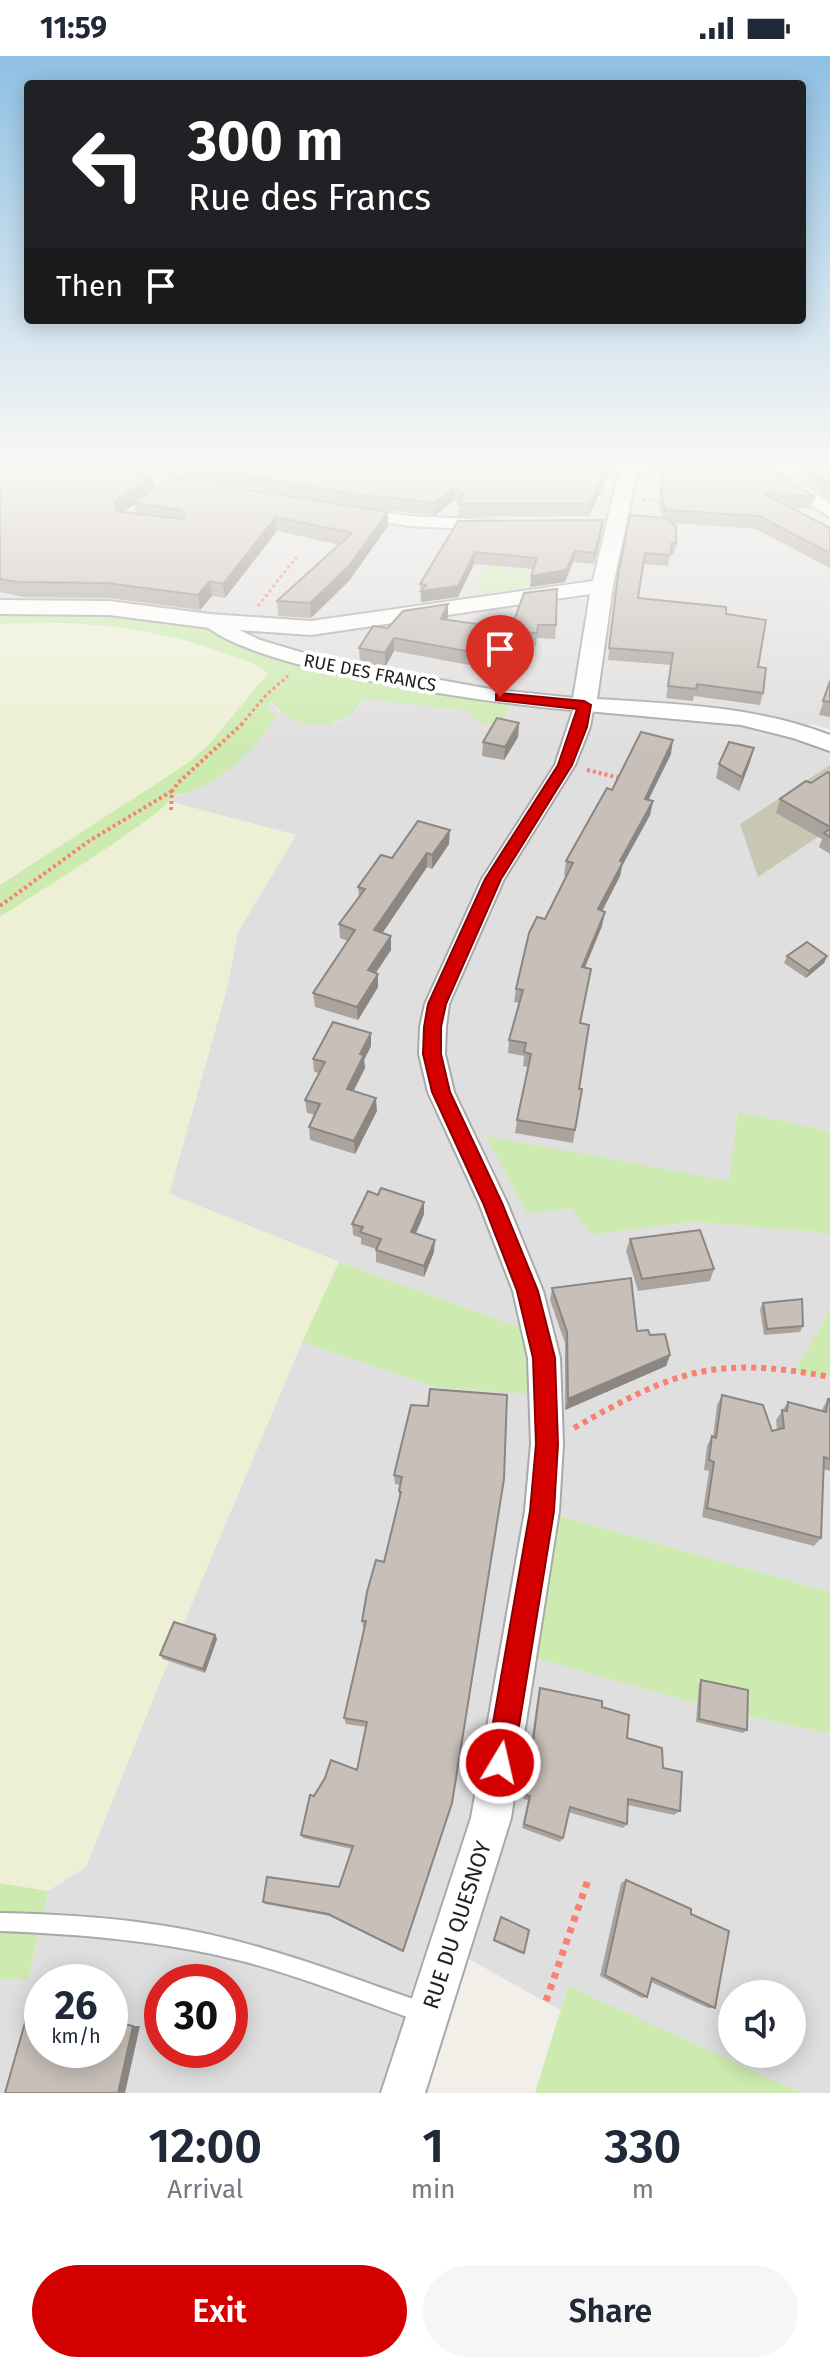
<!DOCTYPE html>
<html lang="en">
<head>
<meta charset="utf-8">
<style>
  body { margin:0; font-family:"Fira Sans",sans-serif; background:#f6f6f7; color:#1f2937; height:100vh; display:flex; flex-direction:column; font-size:30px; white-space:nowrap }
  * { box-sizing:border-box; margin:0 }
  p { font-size:26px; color:#747a83 }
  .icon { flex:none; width:44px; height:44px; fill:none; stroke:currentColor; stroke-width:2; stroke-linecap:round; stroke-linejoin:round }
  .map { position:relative; height:2037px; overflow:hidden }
  .details { display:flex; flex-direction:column; background:#fff; flex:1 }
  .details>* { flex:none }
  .hud { position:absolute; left:24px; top:24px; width:782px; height:244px; border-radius:8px; box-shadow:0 4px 20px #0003; background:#202124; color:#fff; overflow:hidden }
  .tools { position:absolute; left:718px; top:1924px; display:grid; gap:16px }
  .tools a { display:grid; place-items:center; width:88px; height:88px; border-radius:50%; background:#fff; box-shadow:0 4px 20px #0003; font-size:40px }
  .speed { position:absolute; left:24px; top:1908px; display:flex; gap:16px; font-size:40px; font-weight:700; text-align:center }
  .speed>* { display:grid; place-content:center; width:104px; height:104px; border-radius:50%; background:#fff; box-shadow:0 4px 20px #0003; line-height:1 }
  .speed small { font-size:20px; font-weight:400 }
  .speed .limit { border:12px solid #d22; background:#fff; color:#111 }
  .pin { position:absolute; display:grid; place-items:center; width:68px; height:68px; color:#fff; margin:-82px -34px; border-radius:50% 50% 50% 0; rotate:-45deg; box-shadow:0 0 8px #0007 }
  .pin .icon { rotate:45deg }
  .me { position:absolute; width:88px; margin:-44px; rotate:9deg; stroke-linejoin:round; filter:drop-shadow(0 0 6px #0008) }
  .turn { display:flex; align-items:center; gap:28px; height:168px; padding:0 32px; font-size:36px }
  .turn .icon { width:104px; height:104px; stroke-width:2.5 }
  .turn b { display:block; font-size:56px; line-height:68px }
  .then { display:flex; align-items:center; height:76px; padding:0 32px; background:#0003; gap:16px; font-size:30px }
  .eta { display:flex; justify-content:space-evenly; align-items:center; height:136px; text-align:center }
  .eta b { font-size:48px; font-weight:600; line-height:56px }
  .primary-button { display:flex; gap:16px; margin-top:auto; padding:16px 32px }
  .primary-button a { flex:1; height:92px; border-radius:48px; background:#d40000; color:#fff; font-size:32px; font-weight:600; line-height:92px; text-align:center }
  .primary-button a+a { background:#f6f6f7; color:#1f2937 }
  .status { display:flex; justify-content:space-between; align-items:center; height:56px; padding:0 40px; background:#fff; direction:ltr }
  .status svg { height:22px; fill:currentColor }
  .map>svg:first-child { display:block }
</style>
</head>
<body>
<div class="status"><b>11:59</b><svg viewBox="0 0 49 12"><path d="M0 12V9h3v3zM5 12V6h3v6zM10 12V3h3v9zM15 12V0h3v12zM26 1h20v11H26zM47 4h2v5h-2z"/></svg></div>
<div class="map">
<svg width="830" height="2037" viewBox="0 0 830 2037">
  <rect width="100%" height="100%" fill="#f2efe9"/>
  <path fill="#e0dfdf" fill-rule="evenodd" d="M0 407H726L807 432 793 418 804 411 830 407V673L809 668 830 688V709L740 768 830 773V1075L738 1056 730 1126 486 1081 571 1152 591 1179 693 1166 818 1176 830 1180V1255L796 1313 830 1321V1536L542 1455 519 1597 712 1652 830 1678V2037H802L568 1931 560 1954 449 1892 403 2037H0V1923L28 1924 48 1835 86 1810 185 1564 302 1286 435 1331 536 1269H513L339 1206 169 1138 227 932 238 876 296 779 171 746 173 740 185 738 268 674 267 650 273 645 278 655 336 667 359 651 364 642 506 660 303 605 241 576 247 574 0 542ZM42 1926H110V1994H42ZM162 1926H230V1994H162ZM732 1938H792V1998H732Z"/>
  <polygon fill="#c7c7b4" points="830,709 830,773 758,821 740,768"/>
  <g fill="#eef0d5">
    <polygon points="42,566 101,569 214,592 268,617 212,685 191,705 0,829 0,568"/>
    <polygon points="171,746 296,779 238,876 227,932 169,1138 339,1206 302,1286 185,1564 86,1811 48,1835 0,1827 0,861"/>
  </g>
  <g fill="#cdebb0">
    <polygon points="525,500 559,526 473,539 487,508 504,510 504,516 518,517"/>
    <path d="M69 550 205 570 267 598 500 641 509 652 498 671 476 665 471 656 364 642C344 677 294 677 272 645L267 650 276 662C252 696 217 733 173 740 166 758 26 844 0 861V829L191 705 212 685 268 617C258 609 247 606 235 601 162 572 78 563 0 568V557Z"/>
    <polygon points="738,1056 830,1075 830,1180 818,1176 693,1166 591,1179 571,1152 527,1157 486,1080 729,1125"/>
    <polygon points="339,1206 513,1269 536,1269 547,1339 435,1331 302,1286"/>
    <polygon points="830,1255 830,1322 795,1314"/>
    <polygon points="542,1455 830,1536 830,1678 712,1652 518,1597"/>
    <polygon points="0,1827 48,1835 28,1924 0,1923"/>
    <polygon points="568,1930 802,2037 535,2037"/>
  </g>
  <polygon fill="#e2e2e2" points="627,418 659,423 663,445 621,442"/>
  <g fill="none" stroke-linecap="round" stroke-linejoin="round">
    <g stroke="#a9a9a9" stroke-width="4">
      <path id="service" d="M0 1857C55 1858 110 1861 165 1870 234 1881 299 1902 365 1926 386 1934 407 1940 428 1949L431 1956 428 1963 421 1966C362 1945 303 1921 242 1905 162 1885 82 1878 0 1875Z"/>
    </g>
    <g stroke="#a9a9a9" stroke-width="4">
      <g id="minor">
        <polygon points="0,407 71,407 199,426 207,431 199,436 65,416 0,416"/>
        <path d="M719 407C762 407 796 420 830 448V461L776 427Z"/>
        <polygon points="353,451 408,460 493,464 501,469 493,474 408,470 347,459 347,453"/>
        <path d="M210 560 260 584 324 603 490 633 584 643 594 649 590 671 575 709 504 823 449 948 446 971 445 998 454 1036 507 1147 543 1235 560 1302 563 1388 559 1455 511 1762 425 2037H381L471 1762 525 1455 531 1388 528 1302 513 1235 479 1147 428 1036 419 998 420 971 425 948 482 823 555 709 573 654C503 649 243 614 201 565L204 561Z"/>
      </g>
    </g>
    <g stroke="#a9a9a9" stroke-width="4">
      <path id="tertiary" d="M621 407H639L613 530 597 643C676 648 755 650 830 679V695L793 682 741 669 576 654 572 649 590 538 311 579 210 572 109 559 0 558V544L109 545 210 558 311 565 593 525Z"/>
    </g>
    <g stroke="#fa8072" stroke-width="3" stroke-dasharray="3 3" stroke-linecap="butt">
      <polyline points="643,444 665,446"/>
      <polyline points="258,550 298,499"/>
      <polyline points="241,669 267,638 288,620"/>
    </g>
    <g stroke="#fa8072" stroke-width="4" stroke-dasharray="3 3" stroke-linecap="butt">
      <polyline points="587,714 624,723"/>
      <polyline points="171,754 172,735 178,727 243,667"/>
      <polyline points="0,850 89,785 172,735"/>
    </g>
    <path stroke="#fa8072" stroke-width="6" stroke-dasharray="5 5" stroke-linecap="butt" d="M574 1372C674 1315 714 1299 830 1321"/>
    <polyline stroke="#fa8072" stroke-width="7" stroke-dasharray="6 6" stroke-linecap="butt" points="546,1945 589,1821"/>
    <use href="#service" fill="#fff" fill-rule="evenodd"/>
    <use href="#minor" fill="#fff" fill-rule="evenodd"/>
    <use href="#tertiary" fill="#fff" fill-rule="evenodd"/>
  </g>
  <g fill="#aba49e" fill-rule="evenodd">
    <path d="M0 407 155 432 388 456V470L349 525 311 562 278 560 277 545 339 489 277 475 225 542 212 540 200 554 109 542 23 541 0 536ZM134 448 136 457 124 456Z"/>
    <polygon points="63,407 614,407 589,460 458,461 459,447 454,444 435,460 358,450 156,417"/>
    <polygon points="651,407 747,407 815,440 811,453 791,452 830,472 830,512 756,473 672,467 676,488 674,499 670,499 668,510 643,508 638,542 726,558 758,611 763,637 760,649 694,640 693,645 666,642 671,609 608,604 618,519 662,462 659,446 662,421 653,418"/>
    <polygon points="806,407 830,407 830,444 808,428 810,420"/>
    <polygon points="458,465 602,476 594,508 573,506 565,526 530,531 533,513 474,508 458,541 421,546 420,528"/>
    <polygon points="524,537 556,569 555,583 537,582 536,590 517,589 505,623 480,619 480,611 394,595 385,611 360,606 359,592 388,572 448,548 447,564 511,573"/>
    <polygon points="830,625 830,661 819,659"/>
    <polygon points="519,667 518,681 504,704 482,700 483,686"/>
    <polygon points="754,692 750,706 739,735 716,722 719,708"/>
    <polygon points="671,698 648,744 653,745 650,759 622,810 620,820 602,855 602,870 585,912 581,967 579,1033 582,1033 573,1087 515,1077 517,1064 528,1011 523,1010 524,1000 508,997 509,984 520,947 514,946 516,933 545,863 566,820 564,819 566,805 612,734"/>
    <polygon points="830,718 830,798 819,791 822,783 776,757 780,743"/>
    <polygon points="449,788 432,813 427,811 382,877 391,894 376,917 378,931 358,964 315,951 313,937 348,885 340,882 339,868 359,842 358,831 392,802"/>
    <polygon points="787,900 827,900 824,907 806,922 784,907"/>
    <polygon points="371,977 371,990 364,1004 365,1012 353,1035 377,1055 355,1098 310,1084 309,1071 315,1059 307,1057 305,1044 320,1017 314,1016 313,1003"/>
    <polygon points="378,1139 424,1146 424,1158 416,1178 434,1196 424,1221 376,1206 376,1193 361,1188 361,1182 353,1179 352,1168"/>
    <polygon points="630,1183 714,1213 710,1225 638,1235 626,1195"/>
    <polygon points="552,1232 637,1275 650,1279 670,1299 666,1310 565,1354 565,1287 550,1244"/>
    <polygon points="763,1247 803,1270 800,1276 764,1279 760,1253"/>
    <polygon points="722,1339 772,1375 777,1374 776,1364 788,1346 821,1355 828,1343 830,1343 830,1415 823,1413 821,1482 814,1490 702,1461 709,1415 704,1414 707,1390 712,1380 713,1381 717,1349"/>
    <polygon points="394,1419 504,1423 451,1751 403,1896 330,1860 265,1848 263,1846 339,1831 352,1793 303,1782 301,1779 314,1740 357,1714 366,1671 346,1668 344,1662 364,1572 363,1571 362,1565 384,1506 399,1444 399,1435 400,1429 395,1428"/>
    <polygon points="215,1579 217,1583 205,1617 163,1603 160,1599"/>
    <polygon points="701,1624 747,1674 743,1677 696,1666 699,1628"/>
    <polygon points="540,1632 602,1651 627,1682 663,1712 680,1755 674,1759 628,1749 627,1768 623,1772 568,1756 563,1782 560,1786 522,1772 528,1744 523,1743 538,1639"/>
    <polygon points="626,1824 691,1858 715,1952 708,1952 651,1926 647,1941 642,1942 600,1920 621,1827"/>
    <polygon points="501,1861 524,1897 522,1898 493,1885"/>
  </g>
  <g fill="#8b8681">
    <polygon points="610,407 614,407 589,460 590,448"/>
    <polygon points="153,419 155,433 118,460 115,445"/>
    <polygon points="455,431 454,444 435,460 435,447"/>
    <polygon points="388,456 388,470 349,525 311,562 310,547"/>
    <polygon points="276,461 277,475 225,542 223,528"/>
    <polygon points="603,464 602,476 594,508 595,497"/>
    <polygon points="575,495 573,506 565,526 530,531 531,520"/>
    <polygon points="475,496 474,508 458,541 421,546 421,535"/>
    <polygon points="210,525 212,540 200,554 198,539"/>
    <polygon points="448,548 448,562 440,576 441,563"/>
    <polygon points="518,576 517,589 505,623 506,609"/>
    <polygon points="394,582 394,595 385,611 385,597"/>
    <polygon points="519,667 518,681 504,704 505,691"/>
    <polygon points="673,684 671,698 642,757 645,743"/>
    <polygon points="754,692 750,706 739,735 742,721"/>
    <polygon points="653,745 650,759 622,810 620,820 596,867 598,853 620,805"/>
    <polygon points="450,774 449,788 432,813 432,799"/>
    <polygon points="427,797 427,811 375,888 374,874"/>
    <polygon points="605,856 602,870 579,925 582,911"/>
    <polygon points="391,880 391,894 368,928 368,914"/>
    <polygon points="827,900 824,907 806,922 809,915"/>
    <polygon points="378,918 378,931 358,964 357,951"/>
    <polygon points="371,977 371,990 364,1004 365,1012 348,1046 347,1033 360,998"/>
    <polygon points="376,1042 377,1055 355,1098 354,1085"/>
    <polygon points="424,1146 424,1158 411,1188 411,1176"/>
    <polygon points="435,1184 434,1196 424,1221 424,1210"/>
    <polygon points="670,1299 666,1310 565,1354 568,1343"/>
    <polygon points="215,1579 217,1583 205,1617 203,1613"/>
    <polygon points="133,1970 140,1970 125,2037 118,2037"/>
  </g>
  <g fill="#c7bfb8" stroke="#8b8681" stroke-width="2">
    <polygon points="0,407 29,407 153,419 115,445 117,455 182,463 185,458 179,454 134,447 169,421 388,456 348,511 310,547 277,545 352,477 276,461 223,528 210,525 198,539 106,527 19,526 0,523"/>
    <polygon points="171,407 610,407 590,448 458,448 464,439 455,431 435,447 357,438"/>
    <polygon points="660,407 747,407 778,417 815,440 763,437 830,472 830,497 759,460 665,454 661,434 664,408"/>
    <polygon points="813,407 830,407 830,429 811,416 815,416"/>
    <polygon points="630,459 666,462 676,470 676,488 672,487 670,499 645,497 638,542 726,551 726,558 766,564 758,611 766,612 763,637 697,628 696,633 668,630 673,597 609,592 618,519"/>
    <polygon points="603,464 595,497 575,495 566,514 531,520 537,502 475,496 458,530 421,535 426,529 420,528 458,465"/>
    <polygon points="557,533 556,569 538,569 537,577 518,576 506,609 480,605 483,598 394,582 385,597 359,592 373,570 388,572 403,555 448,548 441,563 511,573 524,537"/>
    <polygon points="830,625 830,646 823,645"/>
    <polygon points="497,662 519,667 505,691 483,686"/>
    <polygon points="641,676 673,684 645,743 653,745 620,805 623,806 598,853 605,856 582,911 591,913 580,967 589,969 579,1033 582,1033 575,1074 517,1064 531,998 524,996 526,987 509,984 523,934 516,933 529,877 537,861 545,863 573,807 566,805 607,732 612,734"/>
    <polygon points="729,686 754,692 742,721 719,708"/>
    <polygon points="828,716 830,718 830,771 780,743 806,725 811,727"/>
    <polygon points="418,765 450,774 432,799 427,797 374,874 391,880 368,914 378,918 357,951 313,937 355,874 339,868 365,833 358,831 381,799 392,802"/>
    <polygon points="830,773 830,781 824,777"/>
    <polygon points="807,886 827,900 809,915 787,900"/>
    <polygon points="333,966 371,977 360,998 364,999 347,1033 376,1042 354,1085 309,1071 320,1048 305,1044 325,1006 313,1003"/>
    <polygon points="381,1132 424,1146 411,1176 435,1184 424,1210 376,1194 381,1183 360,1176 363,1171 352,1168 368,1135 378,1139"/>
    <polygon points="700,1174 714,1213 642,1223 630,1183"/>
    <polygon points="631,1222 637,1275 648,1274 650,1279 665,1278 670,1299 568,1343 567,1276 552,1232"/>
    <polygon points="802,1243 803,1270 767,1273 763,1247"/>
    <polygon points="430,1333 507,1339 504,1423 452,1747 403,1895 328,1858 263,1846 267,1821 339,1831 353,1790 301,1779 310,1739 314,1740 325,1722 331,1704 357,1714 367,1666 344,1662 366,1565 362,1565 367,1536 376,1504 384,1506 401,1436 399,1435 402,1421 394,1419 411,1349 428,1350"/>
    <polygon points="722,1339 763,1349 772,1375 784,1372 782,1354 787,1355 788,1346 826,1356 828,1343 830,1343 830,1403 824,1401 821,1482 707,1452 714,1406 709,1404 712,1380 716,1382"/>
    <polygon points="174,1566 215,1579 203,1613 160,1599"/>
    <polygon points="701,1624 748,1634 747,1674 699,1663"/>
    <polygon points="540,1632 602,1645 602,1651 629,1659 627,1682 662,1692 663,1712 682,1716 680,1755 628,1743 627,1768 570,1751 563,1782 524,1768 530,1740 526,1739"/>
    <polygon points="626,1824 691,1853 691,1858 729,1875 715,1952 652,1922 647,1941 605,1919"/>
    <polygon points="501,1861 529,1874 524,1897 494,1884"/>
    <polygon points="30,1949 42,1952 42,1994 110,1994 110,1965 133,1970 118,2037 5,2037"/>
  </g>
  <linearGradient id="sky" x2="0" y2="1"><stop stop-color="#8fc0e4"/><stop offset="0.59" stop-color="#f9f8f5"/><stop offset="1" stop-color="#f9f8f5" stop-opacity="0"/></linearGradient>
  <rect width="830" height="693" fill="url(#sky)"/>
  <polygon fill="#d40000" stroke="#8a0000" stroke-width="2" points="500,637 584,645 591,649 587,671 572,709 501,823 446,948 441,971 441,998 450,1036 502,1147 538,1235 555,1302 558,1388 554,1455 513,1707 509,1716 500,1720 490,1716 486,1707 530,1455 536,1388 533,1302 517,1235 483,1147 432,1036 423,998 424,971 428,948 485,823 558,709 577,653 496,644 496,638"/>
  <g text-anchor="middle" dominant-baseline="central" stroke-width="8" stroke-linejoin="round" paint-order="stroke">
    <g font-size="18" fill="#222" stroke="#fff">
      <text transform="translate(370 617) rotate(11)">RUE DES FRANCS</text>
    </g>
    <g font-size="22" fill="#222" stroke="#fff">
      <text transform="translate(457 1869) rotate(-72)">RUE DU QUESNOY</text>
    </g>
  </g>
</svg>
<div class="tools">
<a><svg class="icon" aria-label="sound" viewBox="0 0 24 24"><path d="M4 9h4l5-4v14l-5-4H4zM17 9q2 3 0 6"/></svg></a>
</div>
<div class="speed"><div>26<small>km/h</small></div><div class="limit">30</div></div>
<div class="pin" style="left:500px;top:641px;background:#d93025"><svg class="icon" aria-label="arrive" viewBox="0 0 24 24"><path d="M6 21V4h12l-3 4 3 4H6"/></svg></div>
<svg class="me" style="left:500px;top:1707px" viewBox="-20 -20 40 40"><circle r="17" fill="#d40000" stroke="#fff" stroke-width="3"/><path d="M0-11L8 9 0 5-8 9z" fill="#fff"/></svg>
<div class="hud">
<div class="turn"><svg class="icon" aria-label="left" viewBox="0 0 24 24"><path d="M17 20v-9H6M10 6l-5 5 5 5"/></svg><div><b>300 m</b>Rue des Francs</div></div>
<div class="then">Then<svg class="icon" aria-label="arrive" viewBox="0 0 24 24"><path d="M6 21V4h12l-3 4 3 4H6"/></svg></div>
</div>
</div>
<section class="details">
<div class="eta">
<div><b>12:00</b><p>Arrival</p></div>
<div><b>1</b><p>min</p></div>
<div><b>330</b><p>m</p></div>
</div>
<div class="primary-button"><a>Exit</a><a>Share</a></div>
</section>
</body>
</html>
